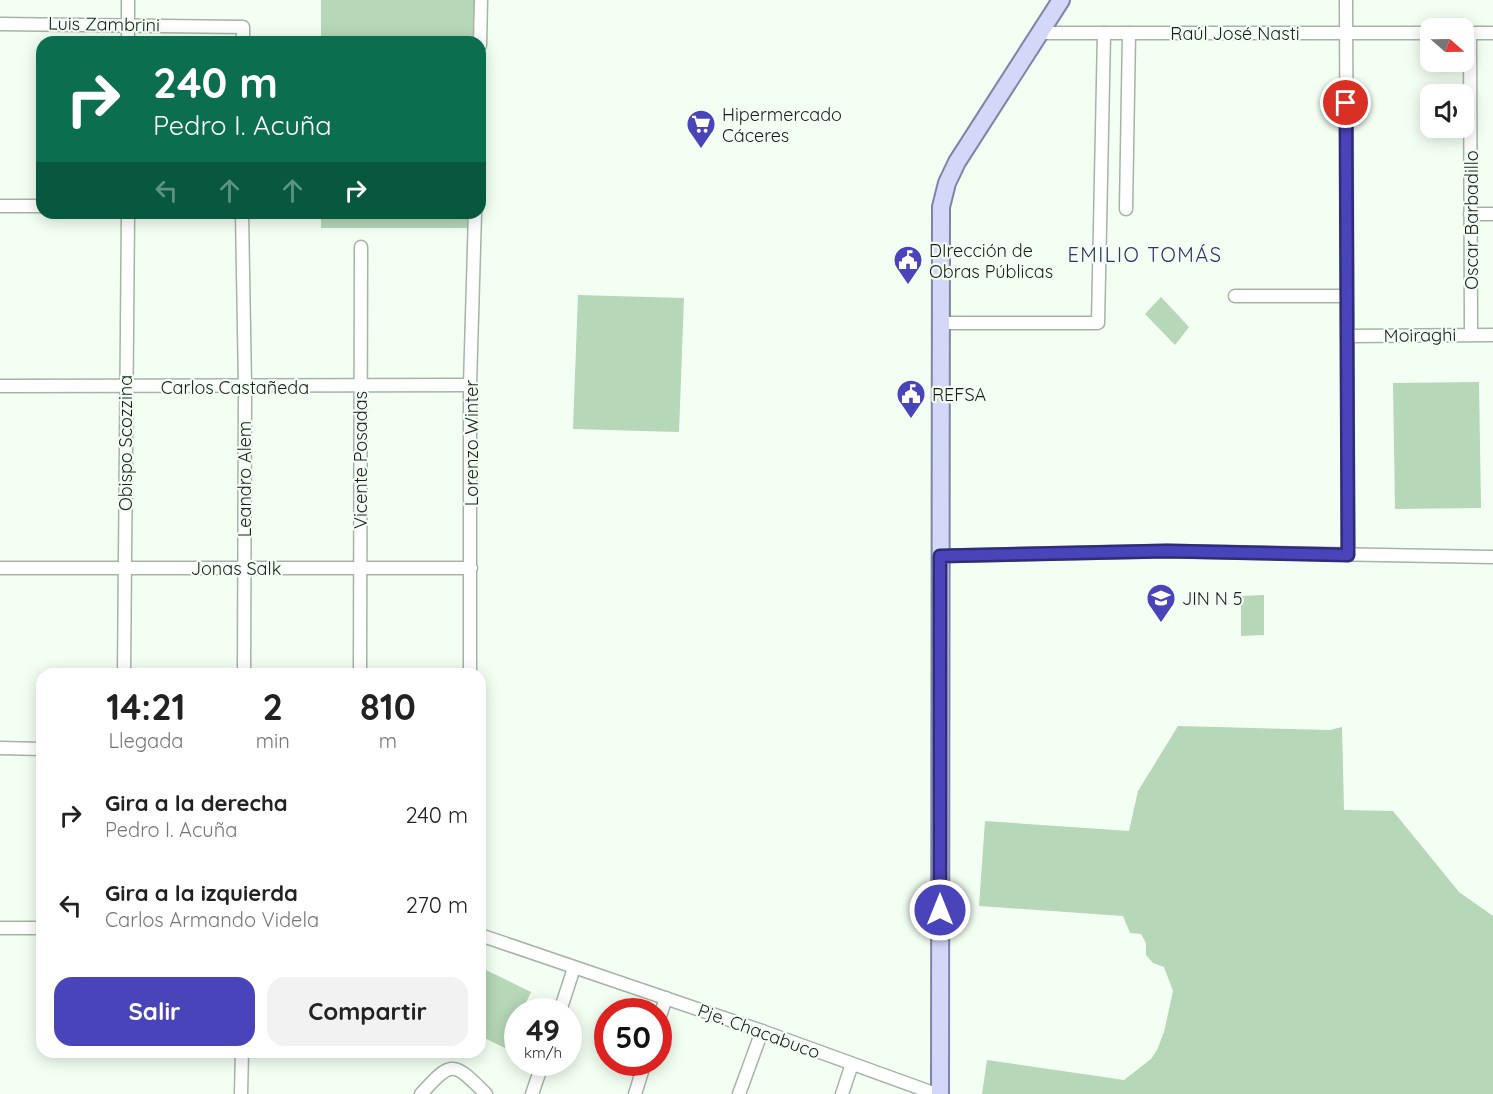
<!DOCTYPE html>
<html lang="es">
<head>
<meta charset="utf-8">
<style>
  body { margin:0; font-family:Quicksand,sans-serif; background:#f2f2f2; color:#222; height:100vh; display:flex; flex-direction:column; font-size:22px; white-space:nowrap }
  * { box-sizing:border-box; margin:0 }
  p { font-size:20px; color:#767676 }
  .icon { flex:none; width:33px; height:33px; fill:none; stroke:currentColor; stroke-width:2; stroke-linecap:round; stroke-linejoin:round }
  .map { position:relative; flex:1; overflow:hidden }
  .sheet { position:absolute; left:36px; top:668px; width:450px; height:390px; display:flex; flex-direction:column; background:#fff; border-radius:18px; box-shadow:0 3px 15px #0003 }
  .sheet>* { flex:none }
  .banner { position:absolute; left:36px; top:36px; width:450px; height:183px; border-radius:18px; box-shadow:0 3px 15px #0003; background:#0b6e4f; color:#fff; overflow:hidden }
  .needle { width:39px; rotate:110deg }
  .controls { position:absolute; left:1420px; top:18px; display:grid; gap:12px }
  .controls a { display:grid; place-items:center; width:54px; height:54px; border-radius:12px; background:#fff; box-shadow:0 3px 15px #0003; font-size:30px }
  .speed { position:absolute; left:504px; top:998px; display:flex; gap:12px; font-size:30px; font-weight:700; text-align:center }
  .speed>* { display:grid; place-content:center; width:78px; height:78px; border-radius:50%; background:#fff; box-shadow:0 3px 15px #0003; line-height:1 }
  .speed small { font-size:15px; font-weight:400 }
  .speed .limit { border:9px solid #d22; background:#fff; color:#111 }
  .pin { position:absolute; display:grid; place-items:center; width:51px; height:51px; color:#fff; margin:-26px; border:3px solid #fff; border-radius:50%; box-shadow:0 2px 6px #0007 }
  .me { position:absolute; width:66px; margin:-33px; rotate:0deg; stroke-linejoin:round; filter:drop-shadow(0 0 4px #0008) }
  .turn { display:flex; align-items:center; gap:21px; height:126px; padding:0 18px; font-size:27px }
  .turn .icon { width:78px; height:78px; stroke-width:2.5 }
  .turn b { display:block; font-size:42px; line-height:51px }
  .lanes { display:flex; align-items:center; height:57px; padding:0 18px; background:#0003; justify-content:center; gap:30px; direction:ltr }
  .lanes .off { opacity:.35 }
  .eta { display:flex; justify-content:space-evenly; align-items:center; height:102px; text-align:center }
  .eta b { font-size:36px; font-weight:700; line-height:42px }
  .primary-button { display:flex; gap:12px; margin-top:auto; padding:12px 18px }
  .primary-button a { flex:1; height:69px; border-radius:18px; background:#4a44ba; color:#fff; font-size:24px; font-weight:700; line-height:69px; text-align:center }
  .primary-button a+a { background:#f2f2f2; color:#222 }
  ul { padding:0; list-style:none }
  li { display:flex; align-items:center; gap:18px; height:90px; padding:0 18px }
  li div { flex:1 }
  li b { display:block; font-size:22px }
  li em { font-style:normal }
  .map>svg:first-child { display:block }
</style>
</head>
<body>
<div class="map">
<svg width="1493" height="1094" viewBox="0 0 1493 1094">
  <rect width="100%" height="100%" fill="#f3fff3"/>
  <g fill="#b6d7b8">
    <rect x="321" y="0" width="153" height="42"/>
    <polygon points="321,213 473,213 472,228 321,228"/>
    <polygon points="578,295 684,298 679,432 573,429"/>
    <polygon points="1161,297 1189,327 1175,345 1145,314"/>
    <polygon points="1479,382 1481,508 1395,509 1393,383"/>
    <polygon points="1264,595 1264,635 1241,636 1241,596"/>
    <polygon points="1178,726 1330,730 1342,727 1344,810 1393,811 1459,892 1493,916 1493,1094 982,1094 987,1060 1124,1080 1151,1059 1157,1050 1164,1032 1173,991 1164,967 1153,963 1146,955 1146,943 1141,934 1130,933 1123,916 979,906 985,821 1129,831 1138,791"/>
    <polygon points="480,967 531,992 522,1011 518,1011 517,1020 505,1048 480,1036"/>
  </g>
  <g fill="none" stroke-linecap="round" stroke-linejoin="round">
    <g stroke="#a5b4a6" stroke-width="15">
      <g id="minor">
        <polyline points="1346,0 1348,555"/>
        <polyline points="0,24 243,27 243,42"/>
        <polyline points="1039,33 1431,33"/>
        <polyline points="1464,33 1493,33"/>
        <polyline points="1470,33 1471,334"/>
        <polyline points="128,42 128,0"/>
        <polyline points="480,45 481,0"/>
        <polyline points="0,206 42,206"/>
        <polyline points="1126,209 1129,33"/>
        <polyline points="242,213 245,387 244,674"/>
        <polyline points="1470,214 1493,214"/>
        <polyline points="1235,296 1346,296"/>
        <polyline points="941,323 1098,323 1104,33"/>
        <polyline points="1347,336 1493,335"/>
        <polyline points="0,386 470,385"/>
        <polyline points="940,556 1167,551 1493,557"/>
        <polyline points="0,568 471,568"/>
        <polyline points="124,674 128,213"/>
        <polyline points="360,674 361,247"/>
        <polyline points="470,674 470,385 475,213"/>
        <polyline points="0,748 42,749"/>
        <polyline points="0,928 42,928"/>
        <polyline points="480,935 762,1031 936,1094"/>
        <polyline points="560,1011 574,968"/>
        <polyline points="658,1022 666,998"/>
        <polyline points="241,1094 242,1052"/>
        <path d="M421 1094C452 1060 453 1061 486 1094"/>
        <polyline points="532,1094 543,1062"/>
        <polyline points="635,1094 645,1062"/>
        <polyline points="739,1094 762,1031"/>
        <polyline points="842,1094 852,1064"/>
      </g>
    </g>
    <g stroke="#7e85a7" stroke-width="20">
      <polyline id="major" points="940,1094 941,207 947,183 957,162 1061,0"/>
    </g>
    <use href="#minor" stroke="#fff" stroke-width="12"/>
    <use href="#major" stroke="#d3d7f8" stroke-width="16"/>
  </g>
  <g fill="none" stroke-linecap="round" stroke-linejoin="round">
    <g stroke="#302c79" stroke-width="15">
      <polyline id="route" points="940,910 940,556 1167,551 1348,555 1346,103"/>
    </g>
    <use href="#route" stroke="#4a44ba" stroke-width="10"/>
  </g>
  <defs>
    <g id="supermarket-pin" transform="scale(1.5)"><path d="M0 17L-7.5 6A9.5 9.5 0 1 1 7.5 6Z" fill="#4a44ba" stroke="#f3fff3"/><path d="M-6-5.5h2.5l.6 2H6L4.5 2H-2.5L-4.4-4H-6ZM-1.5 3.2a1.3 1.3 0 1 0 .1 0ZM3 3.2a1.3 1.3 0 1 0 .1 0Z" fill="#fff"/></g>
    <g id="civic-pin" transform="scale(1.5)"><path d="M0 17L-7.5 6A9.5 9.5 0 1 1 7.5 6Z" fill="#4a44ba" stroke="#f3fff3"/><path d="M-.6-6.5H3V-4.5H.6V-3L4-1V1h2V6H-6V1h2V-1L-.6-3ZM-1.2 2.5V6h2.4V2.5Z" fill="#fff"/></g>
    <g id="school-pin" transform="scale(1.5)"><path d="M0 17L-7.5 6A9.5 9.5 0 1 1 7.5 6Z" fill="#4a44ba" stroke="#f3fff3"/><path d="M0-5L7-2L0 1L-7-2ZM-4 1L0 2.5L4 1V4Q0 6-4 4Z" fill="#fff"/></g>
  </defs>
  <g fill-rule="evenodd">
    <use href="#supermarket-pin" x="701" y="124"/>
    <use href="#civic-pin" x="908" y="260"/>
    <use href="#civic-pin" x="911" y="394"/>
    <use href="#school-pin" x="1161" y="598"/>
  </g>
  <g text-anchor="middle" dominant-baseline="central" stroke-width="4.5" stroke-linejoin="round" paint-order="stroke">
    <g font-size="18" fill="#191e19" stroke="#f3fff3">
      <text transform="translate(104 24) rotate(1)">Luis Zambrini</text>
      <text x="1235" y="33">Raúl José Nasti</text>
      <text transform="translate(1471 220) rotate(-90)">Oscar Barbadillo</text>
      <text transform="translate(1420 335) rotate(-1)">Moiraghi</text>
      <text x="235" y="387">Carlos Castañeda</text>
      <text transform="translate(125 443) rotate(-90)">Obispo Scozzina</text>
      <text transform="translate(471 443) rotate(-90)">Lorenzo Winter</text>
      <text transform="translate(360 460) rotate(-90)">Vicente Posadas</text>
      <text transform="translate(244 479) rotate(-90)">Leandro Alem</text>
      <text x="236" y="568">Jonas Salk</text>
      <text transform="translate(759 1031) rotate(20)">Pje. Chacabuco</text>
    </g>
    <g font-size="18" fill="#191e19" stroke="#f3fff3" text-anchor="start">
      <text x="722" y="114">Hipermercado<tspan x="722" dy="21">Cáceres</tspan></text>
      <text x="929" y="250">DIrección de<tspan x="929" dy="21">Obras Públicas</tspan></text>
      <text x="932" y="394">REFSA</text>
      <text x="1182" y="598">JIN N 5</text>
    </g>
    <g font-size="20" letter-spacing="1.5" fill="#31326d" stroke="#f3fff3">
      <text x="1145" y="254">EMILIO TOMÁS</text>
    </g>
  </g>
</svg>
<div class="controls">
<a><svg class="needle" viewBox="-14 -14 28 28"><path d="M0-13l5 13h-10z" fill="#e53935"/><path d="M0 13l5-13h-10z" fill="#767676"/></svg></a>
<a><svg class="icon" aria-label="sound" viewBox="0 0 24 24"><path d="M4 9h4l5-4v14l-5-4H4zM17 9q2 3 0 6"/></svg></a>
</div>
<div class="speed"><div>49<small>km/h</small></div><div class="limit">50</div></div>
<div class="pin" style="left:1346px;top:103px;background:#d93025"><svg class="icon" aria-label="arrive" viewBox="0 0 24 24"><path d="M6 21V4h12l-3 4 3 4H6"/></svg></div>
<svg class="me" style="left:940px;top:910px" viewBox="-20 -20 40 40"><circle r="17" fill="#4a44ba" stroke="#fff" stroke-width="3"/><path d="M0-11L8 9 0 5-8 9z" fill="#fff"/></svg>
<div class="banner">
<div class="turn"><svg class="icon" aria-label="right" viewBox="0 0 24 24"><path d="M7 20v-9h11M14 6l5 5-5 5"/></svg><div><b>240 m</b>Pedro I. Acuña</div></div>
<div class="lanes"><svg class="icon off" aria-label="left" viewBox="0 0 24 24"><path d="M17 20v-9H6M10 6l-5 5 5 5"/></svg><svg class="icon off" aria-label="ahead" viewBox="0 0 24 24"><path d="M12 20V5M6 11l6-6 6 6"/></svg><svg class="icon off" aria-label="ahead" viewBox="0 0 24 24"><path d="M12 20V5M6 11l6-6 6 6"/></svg><svg class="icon" aria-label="right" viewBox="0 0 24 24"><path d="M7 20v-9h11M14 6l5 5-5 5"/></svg></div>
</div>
<section class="sheet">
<div class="eta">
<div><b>14:21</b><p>Llegada</p></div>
<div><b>2</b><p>min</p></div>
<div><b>810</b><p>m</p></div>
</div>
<ul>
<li><svg class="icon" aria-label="right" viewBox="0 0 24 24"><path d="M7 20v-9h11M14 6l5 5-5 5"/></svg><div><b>Gira a la derecha</b><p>Pedro I. Acuña</p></div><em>240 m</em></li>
<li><svg class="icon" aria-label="left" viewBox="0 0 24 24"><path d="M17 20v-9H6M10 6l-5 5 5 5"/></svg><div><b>Gira a la izquierda</b><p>Carlos Armando Videla</p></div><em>270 m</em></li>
</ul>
<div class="primary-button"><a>Salir</a><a>Compartir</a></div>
</section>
</div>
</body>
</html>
